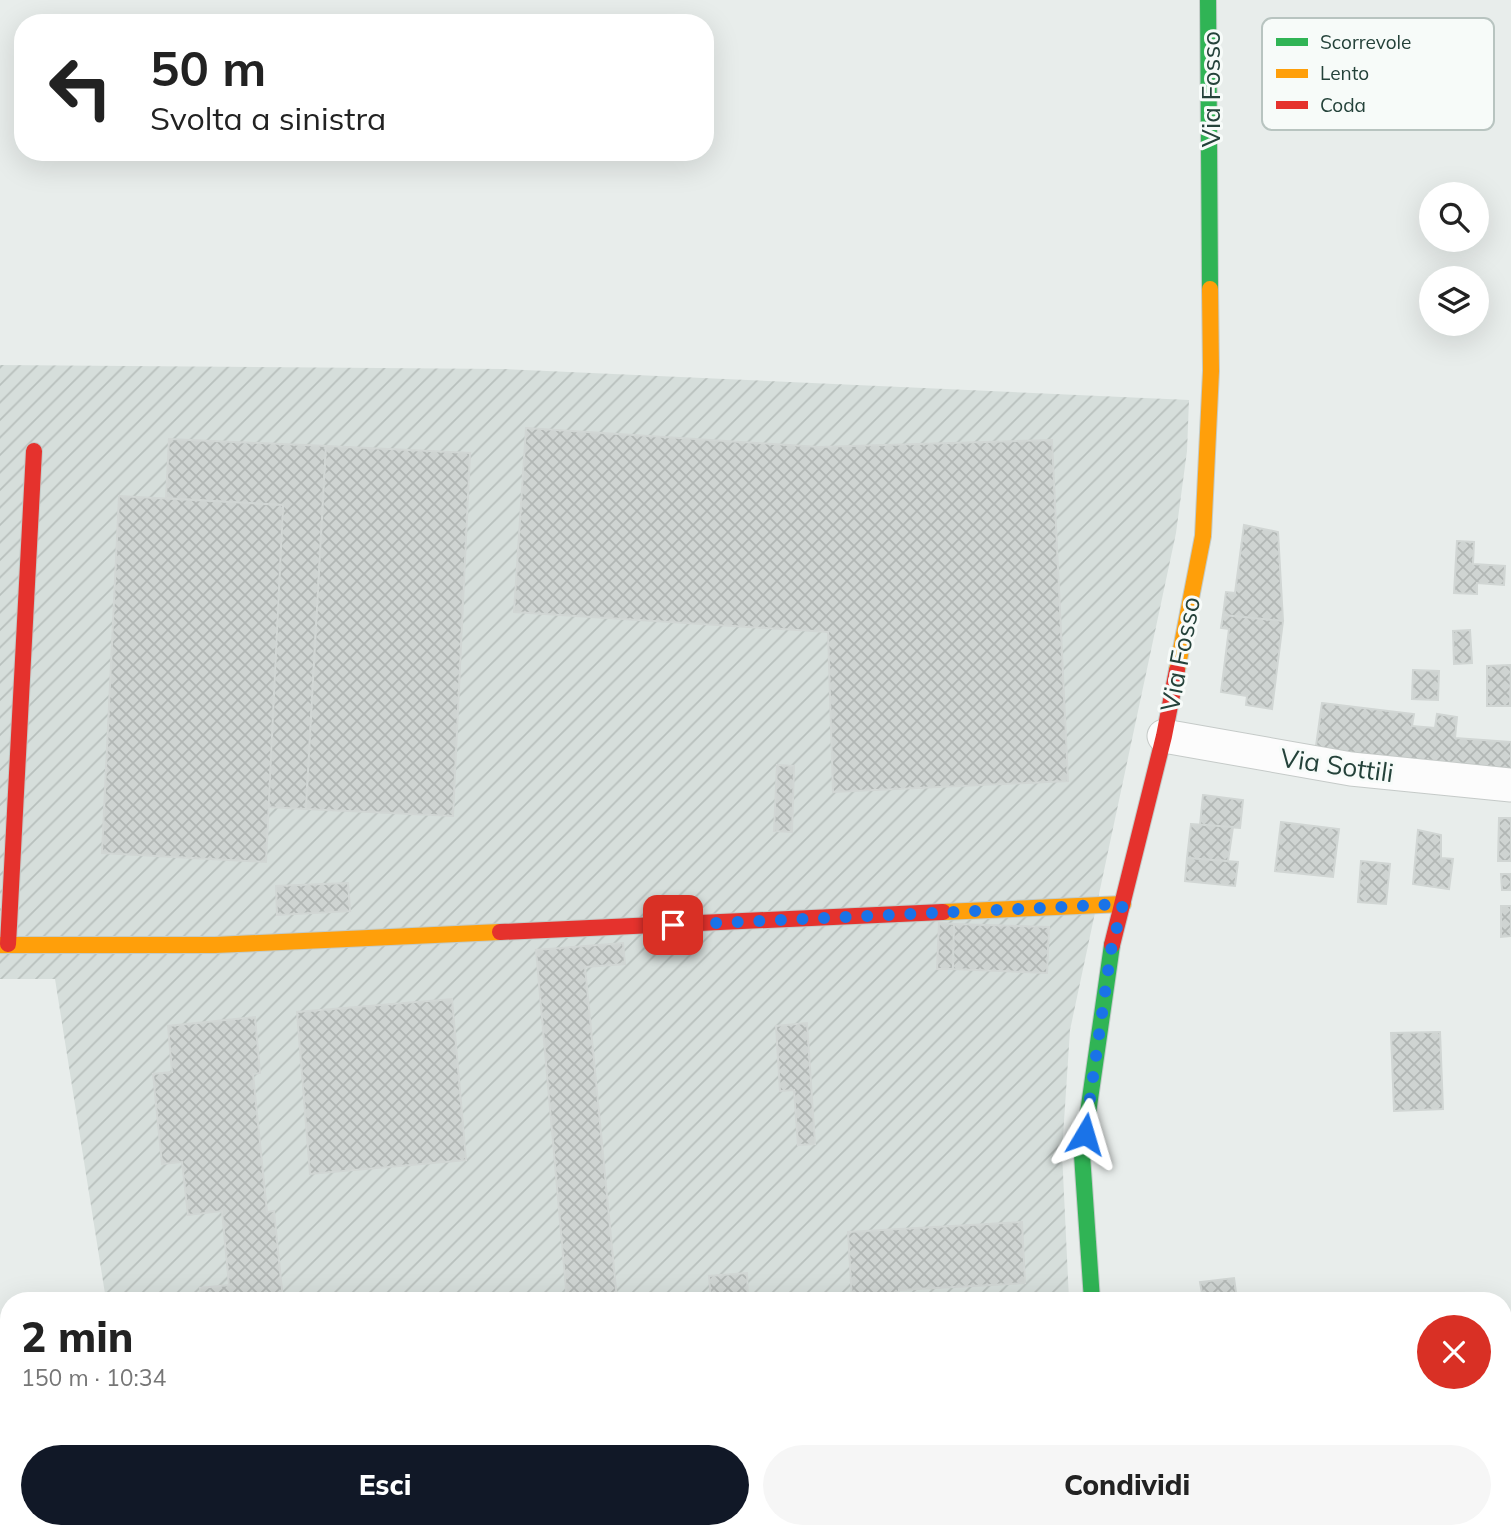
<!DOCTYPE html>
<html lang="it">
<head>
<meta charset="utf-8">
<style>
  body { margin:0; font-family:Mulish,sans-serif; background:#f6f6f6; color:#222; height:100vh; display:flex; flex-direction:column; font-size:26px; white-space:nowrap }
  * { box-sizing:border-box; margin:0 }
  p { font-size:23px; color:#767676 }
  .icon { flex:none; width:38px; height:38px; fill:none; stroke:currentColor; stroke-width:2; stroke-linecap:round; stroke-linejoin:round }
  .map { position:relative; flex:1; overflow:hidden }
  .sheet { position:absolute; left:0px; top:1292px; width:1512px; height:247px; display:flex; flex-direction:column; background:#fff; border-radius:28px 28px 0 0; box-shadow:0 7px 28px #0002 }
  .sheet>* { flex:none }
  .guide { position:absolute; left:14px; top:14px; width:700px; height:147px; border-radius:28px; box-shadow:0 7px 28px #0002; background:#fff; color:#222; overflow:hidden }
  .controls { position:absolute; left:1419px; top:182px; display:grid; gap:14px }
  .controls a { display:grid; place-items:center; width:70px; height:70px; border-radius:50%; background:#fff; box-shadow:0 7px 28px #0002; font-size:35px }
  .pin { position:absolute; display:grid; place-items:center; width:60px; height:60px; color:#fff; margin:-30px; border-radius:14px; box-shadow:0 4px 10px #0006 }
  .me { position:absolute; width:77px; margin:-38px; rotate:7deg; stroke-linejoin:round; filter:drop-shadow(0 0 5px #0008) }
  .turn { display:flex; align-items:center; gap:24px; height:147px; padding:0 21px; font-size:32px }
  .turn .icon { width:91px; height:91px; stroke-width:2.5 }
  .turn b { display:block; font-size:49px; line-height:60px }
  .round { display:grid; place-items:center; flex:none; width:74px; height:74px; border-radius:37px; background:#f6f6f6 }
  .summary { display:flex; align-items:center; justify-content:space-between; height:119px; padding:0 21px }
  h1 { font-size:42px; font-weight:800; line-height:52px }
  .primary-button { display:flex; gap:14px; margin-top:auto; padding:14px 21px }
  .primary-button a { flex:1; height:80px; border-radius:42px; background:#111827; color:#fff; font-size:28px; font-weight:800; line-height:80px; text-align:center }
  .primary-button a+a { background:#f6f6f6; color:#222 }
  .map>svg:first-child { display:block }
</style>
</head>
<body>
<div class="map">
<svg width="1511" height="1538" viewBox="0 0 1511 1538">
  <defs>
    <pattern id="industrial-furrows" width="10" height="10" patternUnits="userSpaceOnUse" patternTransform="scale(1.75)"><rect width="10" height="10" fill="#d6dedb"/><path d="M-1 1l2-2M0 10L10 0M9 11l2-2" fill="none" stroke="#b8c0bd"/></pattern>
    <pattern id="building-cross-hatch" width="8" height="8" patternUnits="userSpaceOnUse" patternTransform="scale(1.75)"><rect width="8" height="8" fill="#cfd4d2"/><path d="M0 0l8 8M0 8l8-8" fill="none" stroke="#b2b7b5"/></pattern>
  </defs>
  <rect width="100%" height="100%" fill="#e8edeb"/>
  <g fill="url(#industrial-furrows)">
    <polygon points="0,365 503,369 1189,400 1187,451 1176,533 1070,1030 1062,1152 1069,1300 106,1300 55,979 0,979"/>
    <polygon points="142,1530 326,1530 327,1538 144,1538"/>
  </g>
  <g fill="url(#building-cross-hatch)" stroke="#d1d6d4" stroke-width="2">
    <polygon points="526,428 819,447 1052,440 1068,781 833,792 828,632 514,612"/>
    <polygon points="169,439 326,446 306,809 267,807 283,505 166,498"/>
    <polygon points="326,446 470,453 453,816 306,809"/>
    <polygon points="119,496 283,505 266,862 102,853"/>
    <polygon points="1244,525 1278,532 1283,621 1223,615 1226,592 1235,593"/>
    <polygon points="1457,541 1474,542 1473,564 1505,566 1504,585 1477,583 1477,594 1454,593"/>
    <polygon points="1223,615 1283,621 1272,709 1246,705 1247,696 1221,692 1229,629 1221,628"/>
    <polygon points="1470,630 1472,663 1454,664 1453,631"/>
    <polygon points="1511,665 1510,706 1487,706 1487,666"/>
    <polygon points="1413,670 1439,671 1438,700 1412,699"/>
    <polygon points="1322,703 1414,714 1412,726 1435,728 1437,714 1457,717 1455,738 1511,742 1511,769 1315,753"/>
    <polygon points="777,765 794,766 792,832 774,831"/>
    <polygon points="1203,795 1243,800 1240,828 1200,825"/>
    <polygon points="1499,818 1511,818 1511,861 1498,861"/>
    <polygon points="1281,822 1339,829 1333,877 1275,871"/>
    <polygon points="1191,824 1233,827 1228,861 1187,858"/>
    <polygon points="1418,830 1441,835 1441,858 1453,859 1449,889 1413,884"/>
    <polygon points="1187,858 1238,862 1235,886 1185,881"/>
    <polygon points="1361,861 1390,864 1386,904 1358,902"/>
    <polygon points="1501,874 1511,874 1511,890 1502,890"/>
    <polygon points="348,883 350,911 277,915 276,886"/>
    <polygon points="1501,906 1511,906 1511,936 1501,937"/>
    <polygon points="939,923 954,924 953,969 937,969"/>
    <polygon points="954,924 1049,927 1047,973 953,969"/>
    <polygon points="623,943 625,964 585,967 617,1300 567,1300 536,950"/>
    <polygon points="452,999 466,1160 310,1174 297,1012"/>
    <polygon points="255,1017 260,1073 253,1074 267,1212 274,1211 283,1300 201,1300 200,1288 229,1285 222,1211 188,1215 182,1162 162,1164 153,1074 172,1072 168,1026"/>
    <polygon points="807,1023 815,1144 798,1145 794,1090 780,1091 776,1026"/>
    <polygon points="1440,1032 1443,1109 1394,1111 1391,1033"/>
    <polygon points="1022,1222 1025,1283 899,1290 899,1300 852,1300 848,1232"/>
    <polygon points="747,1273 748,1300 711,1300 709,1276"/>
    <polygon points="1234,1278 1237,1300 1196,1300 1203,1299 1200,1282"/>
    <polygon points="1511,1336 1511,1365 1503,1365 1503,1337"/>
    <polygon points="357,1530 424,1530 425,1538 358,1538"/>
  </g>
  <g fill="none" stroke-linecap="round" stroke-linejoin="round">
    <g stroke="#c5cac8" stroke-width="35">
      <g id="street">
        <polyline points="1164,736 1351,769 1511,785"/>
        <polyline points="1124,1530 1125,1538"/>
      </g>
    </g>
    <g stroke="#c3cbc8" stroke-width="18">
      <g id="fast">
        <polyline points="1208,0 1210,289"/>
        <polyline points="1092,1300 1082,1155 1112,945"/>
      </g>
    </g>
    <g stroke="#c3cbc8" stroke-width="18">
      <g id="slow">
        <polyline points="1177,670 1203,536 1211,371 1210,289"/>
        <polyline points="943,912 1123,904"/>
        <polyline points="0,945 215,945 500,932"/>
      </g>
    </g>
    <g stroke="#c3cbc8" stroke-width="18">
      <g id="jam">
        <polyline points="500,932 943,912"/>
        <polyline points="8,944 34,451"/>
        <polyline points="1112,945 1164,736 1177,670"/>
      </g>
    </g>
    <use href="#street" stroke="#fcfcfc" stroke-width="33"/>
    <use href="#fast" stroke="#30b455" stroke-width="16"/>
    <use href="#slow" stroke="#ff9f0a" stroke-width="16"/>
    <use href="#jam" stroke="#e5322d" stroke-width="16"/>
  </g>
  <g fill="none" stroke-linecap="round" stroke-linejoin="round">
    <polyline stroke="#1a73e8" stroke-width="12" stroke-dasharray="0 21.6" points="673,925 1123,904 1111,950 1085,1134"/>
  </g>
  <g text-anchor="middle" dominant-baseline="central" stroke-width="6" stroke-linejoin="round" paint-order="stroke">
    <g font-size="26" fill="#24423a" stroke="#f7fbf9">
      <text transform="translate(1210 89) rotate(-90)">Via Fosso</text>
      <text transform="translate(1180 654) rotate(-79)">Via Fosso</text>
      <text transform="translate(1337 765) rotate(8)">Via Sottili</text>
    </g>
  </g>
  <rect x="1262" y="18" width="232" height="112" rx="10" fill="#f7fbf9" stroke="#b8c4c0" stroke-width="2"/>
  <rect x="1276" y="38" width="32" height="8" fill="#30b455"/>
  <rect x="1276" y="69" width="32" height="9" fill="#ff9f0a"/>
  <rect x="1276" y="101" width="32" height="8" fill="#e5322d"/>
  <g font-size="19" fill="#24423a">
    <text x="1320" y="49">Scorrevole</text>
    <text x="1320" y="80">Lento</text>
    <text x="1320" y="112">Coda</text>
  </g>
</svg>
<div class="controls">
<a><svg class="icon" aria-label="search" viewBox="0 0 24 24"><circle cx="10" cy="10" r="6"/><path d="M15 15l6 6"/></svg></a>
<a><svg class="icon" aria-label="layers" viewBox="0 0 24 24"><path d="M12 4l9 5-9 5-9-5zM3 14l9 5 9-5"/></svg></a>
</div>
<div class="pin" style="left:673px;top:925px;background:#d93025"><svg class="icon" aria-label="arrive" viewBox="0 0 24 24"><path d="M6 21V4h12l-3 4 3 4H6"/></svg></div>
<svg class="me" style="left:1085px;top:1134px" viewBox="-20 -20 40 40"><path d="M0-17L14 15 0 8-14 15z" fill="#1a73e8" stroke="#fff" stroke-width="4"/></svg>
<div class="guide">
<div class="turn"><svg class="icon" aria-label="left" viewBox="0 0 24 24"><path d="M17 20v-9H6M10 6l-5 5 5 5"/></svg><div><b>50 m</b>Svolta a sinistra</div></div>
</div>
<section class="sheet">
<div class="summary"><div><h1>2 min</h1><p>150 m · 10:34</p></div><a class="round" style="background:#d93025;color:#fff"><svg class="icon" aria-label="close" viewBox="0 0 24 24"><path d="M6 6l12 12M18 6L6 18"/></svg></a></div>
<div class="primary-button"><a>Esci</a><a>Condividi</a></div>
</section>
</div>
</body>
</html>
